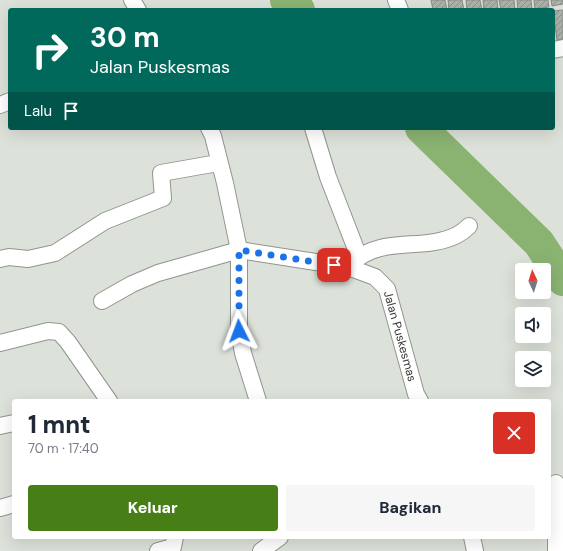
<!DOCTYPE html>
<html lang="id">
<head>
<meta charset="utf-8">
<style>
  body { margin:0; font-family:"DM Sans",sans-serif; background:#f6f6f7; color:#1f2937; height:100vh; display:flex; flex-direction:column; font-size:15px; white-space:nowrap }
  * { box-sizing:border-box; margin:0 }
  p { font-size:13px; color:#747a83 }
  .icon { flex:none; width:22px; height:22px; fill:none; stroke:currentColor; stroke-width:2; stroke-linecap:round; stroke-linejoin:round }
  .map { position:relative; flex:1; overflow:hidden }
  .sheet { position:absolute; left:12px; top:399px; width:539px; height:140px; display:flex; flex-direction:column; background:#fff; border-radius:4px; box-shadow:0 4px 16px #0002 }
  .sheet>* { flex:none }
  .hud { position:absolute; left:8px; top:8px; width:547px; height:122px; border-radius:4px; box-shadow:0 4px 16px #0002; background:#00695c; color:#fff; overflow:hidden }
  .needle { width:26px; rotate:356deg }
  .fabs { position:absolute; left:515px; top:263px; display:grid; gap:8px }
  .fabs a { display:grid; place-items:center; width:36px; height:36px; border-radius:4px; background:#fff; box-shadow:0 4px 16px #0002; font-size:20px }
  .pin { position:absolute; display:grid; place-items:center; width:34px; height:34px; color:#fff; margin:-17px; border-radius:8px; box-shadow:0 2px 6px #0006 }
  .me { position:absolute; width:44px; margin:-22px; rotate:357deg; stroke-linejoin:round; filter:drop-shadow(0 0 3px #0008) }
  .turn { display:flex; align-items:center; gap:14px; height:84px; padding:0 16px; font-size:18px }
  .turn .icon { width:52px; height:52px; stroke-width:2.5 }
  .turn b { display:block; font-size:28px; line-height:34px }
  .then { display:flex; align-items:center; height:38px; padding:0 16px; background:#0003; gap:8px; font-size:15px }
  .round { display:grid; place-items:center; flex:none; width:42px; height:42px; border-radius:4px; background:#f6f6f7 }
  .summary { display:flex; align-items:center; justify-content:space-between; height:68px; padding:0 16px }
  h1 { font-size:24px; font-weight:800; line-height:30px }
  .primary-button { display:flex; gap:8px; margin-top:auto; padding:8px 16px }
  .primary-button a { flex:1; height:46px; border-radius:4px; background:#477f16; color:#fff; font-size:16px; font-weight:800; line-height:46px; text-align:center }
  .primary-button a+a { background:#f6f6f7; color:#1f2937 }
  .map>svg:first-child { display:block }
</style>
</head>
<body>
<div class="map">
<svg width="563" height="551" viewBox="0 0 563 551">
  <defs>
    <pattern id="building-hatch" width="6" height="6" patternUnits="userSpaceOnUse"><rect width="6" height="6" fill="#adb3ab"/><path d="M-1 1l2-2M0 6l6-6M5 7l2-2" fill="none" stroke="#8e938c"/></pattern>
  </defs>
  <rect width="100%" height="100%" fill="#dce1d9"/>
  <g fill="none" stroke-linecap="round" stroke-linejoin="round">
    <g stroke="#8ab372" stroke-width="32">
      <polyline points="286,0 299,10"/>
      <polyline points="421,128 539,243 563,280"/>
    </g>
  </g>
  <g fill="url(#building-hatch)" stroke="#888d85">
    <polygon points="431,0 445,0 447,10 433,10"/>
    <polygon points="448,0 462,0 464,10 449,10"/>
    <polygon points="466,0 480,0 482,10 467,10"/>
    <polygon points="483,0 497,0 498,10 484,10"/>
    <polygon points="499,0 514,0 515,10 501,10"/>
    <polygon points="517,0 531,0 532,9 518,10"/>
    <polygon points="534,0 548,0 549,7 535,9"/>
    <polygon points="551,0 563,0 563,4 552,6"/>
    <polygon points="563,10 563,39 557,40 553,11"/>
  </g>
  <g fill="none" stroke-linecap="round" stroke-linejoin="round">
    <g stroke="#90958d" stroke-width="18">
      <g id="street">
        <polyline points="132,0 138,10"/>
        <polyline points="396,0 400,10"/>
        <polyline points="553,50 563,48"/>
        <polyline points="0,105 10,101"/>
        <polyline points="209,128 213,136 225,183 239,250 239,331 243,353 258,401"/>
        <polyline points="313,128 328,177 359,257"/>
        <polyline points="0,259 9,257 28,259 55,253 105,221 163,198 161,173 218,163"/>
        <path d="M352 263C381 235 423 252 457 235 461 233 466 229 469 226"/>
        <path id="s1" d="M102 301 132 284 158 273 239 250 348 267 375 277 387 289 416 394 420 401"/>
        <polyline points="0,343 48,331 59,332 68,342 109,401"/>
        <polyline points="0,426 14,423"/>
        <polyline points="556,483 556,551"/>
        <polyline points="0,508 14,504"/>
        <polyline points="472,537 475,551"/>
        <polyline points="158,551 173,547 175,537"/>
        <polyline points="261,551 280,537"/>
      </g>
    </g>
    <use href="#street" stroke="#fff" stroke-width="16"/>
  </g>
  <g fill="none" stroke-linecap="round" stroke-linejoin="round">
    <polyline stroke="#1a73e8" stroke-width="7" stroke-dasharray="0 12.6" points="239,331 239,250 334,265"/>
  </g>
  <g text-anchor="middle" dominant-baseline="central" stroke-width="3" stroke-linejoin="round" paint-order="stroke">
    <g font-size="12" fill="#383a37" stroke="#e9eee6">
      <text stroke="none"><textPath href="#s1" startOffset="352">Jalan Puskesmas</textPath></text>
    </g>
  </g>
</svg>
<div class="fabs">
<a><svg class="needle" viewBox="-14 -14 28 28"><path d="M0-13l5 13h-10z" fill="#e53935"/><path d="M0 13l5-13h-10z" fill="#747a83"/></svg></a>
<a><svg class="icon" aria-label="sound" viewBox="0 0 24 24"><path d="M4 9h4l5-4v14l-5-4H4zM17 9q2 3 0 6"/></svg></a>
<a><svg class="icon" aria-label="layers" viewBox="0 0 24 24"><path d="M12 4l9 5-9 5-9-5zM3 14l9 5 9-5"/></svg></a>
</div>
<div class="pin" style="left:334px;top:265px;background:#d93025"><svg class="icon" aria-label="arrive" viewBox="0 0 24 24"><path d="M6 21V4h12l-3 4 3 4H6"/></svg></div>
<svg class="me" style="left:239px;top:331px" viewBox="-20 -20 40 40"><path d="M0-17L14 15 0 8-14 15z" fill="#1a73e8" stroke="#fff" stroke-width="4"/></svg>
<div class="hud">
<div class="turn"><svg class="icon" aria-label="right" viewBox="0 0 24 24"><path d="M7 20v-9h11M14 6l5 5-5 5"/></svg><div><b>30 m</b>Jalan Puskesmas</div></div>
<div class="then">Lalu<svg class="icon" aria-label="arrive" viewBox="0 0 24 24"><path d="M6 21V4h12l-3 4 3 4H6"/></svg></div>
</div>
<section class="sheet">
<div class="summary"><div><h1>1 mnt</h1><p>70 m · 17:40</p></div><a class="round" style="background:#d93025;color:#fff"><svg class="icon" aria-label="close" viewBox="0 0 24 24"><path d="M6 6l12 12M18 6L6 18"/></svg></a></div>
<div class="primary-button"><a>Keluar</a><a>Bagikan</a></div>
</section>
</div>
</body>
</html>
